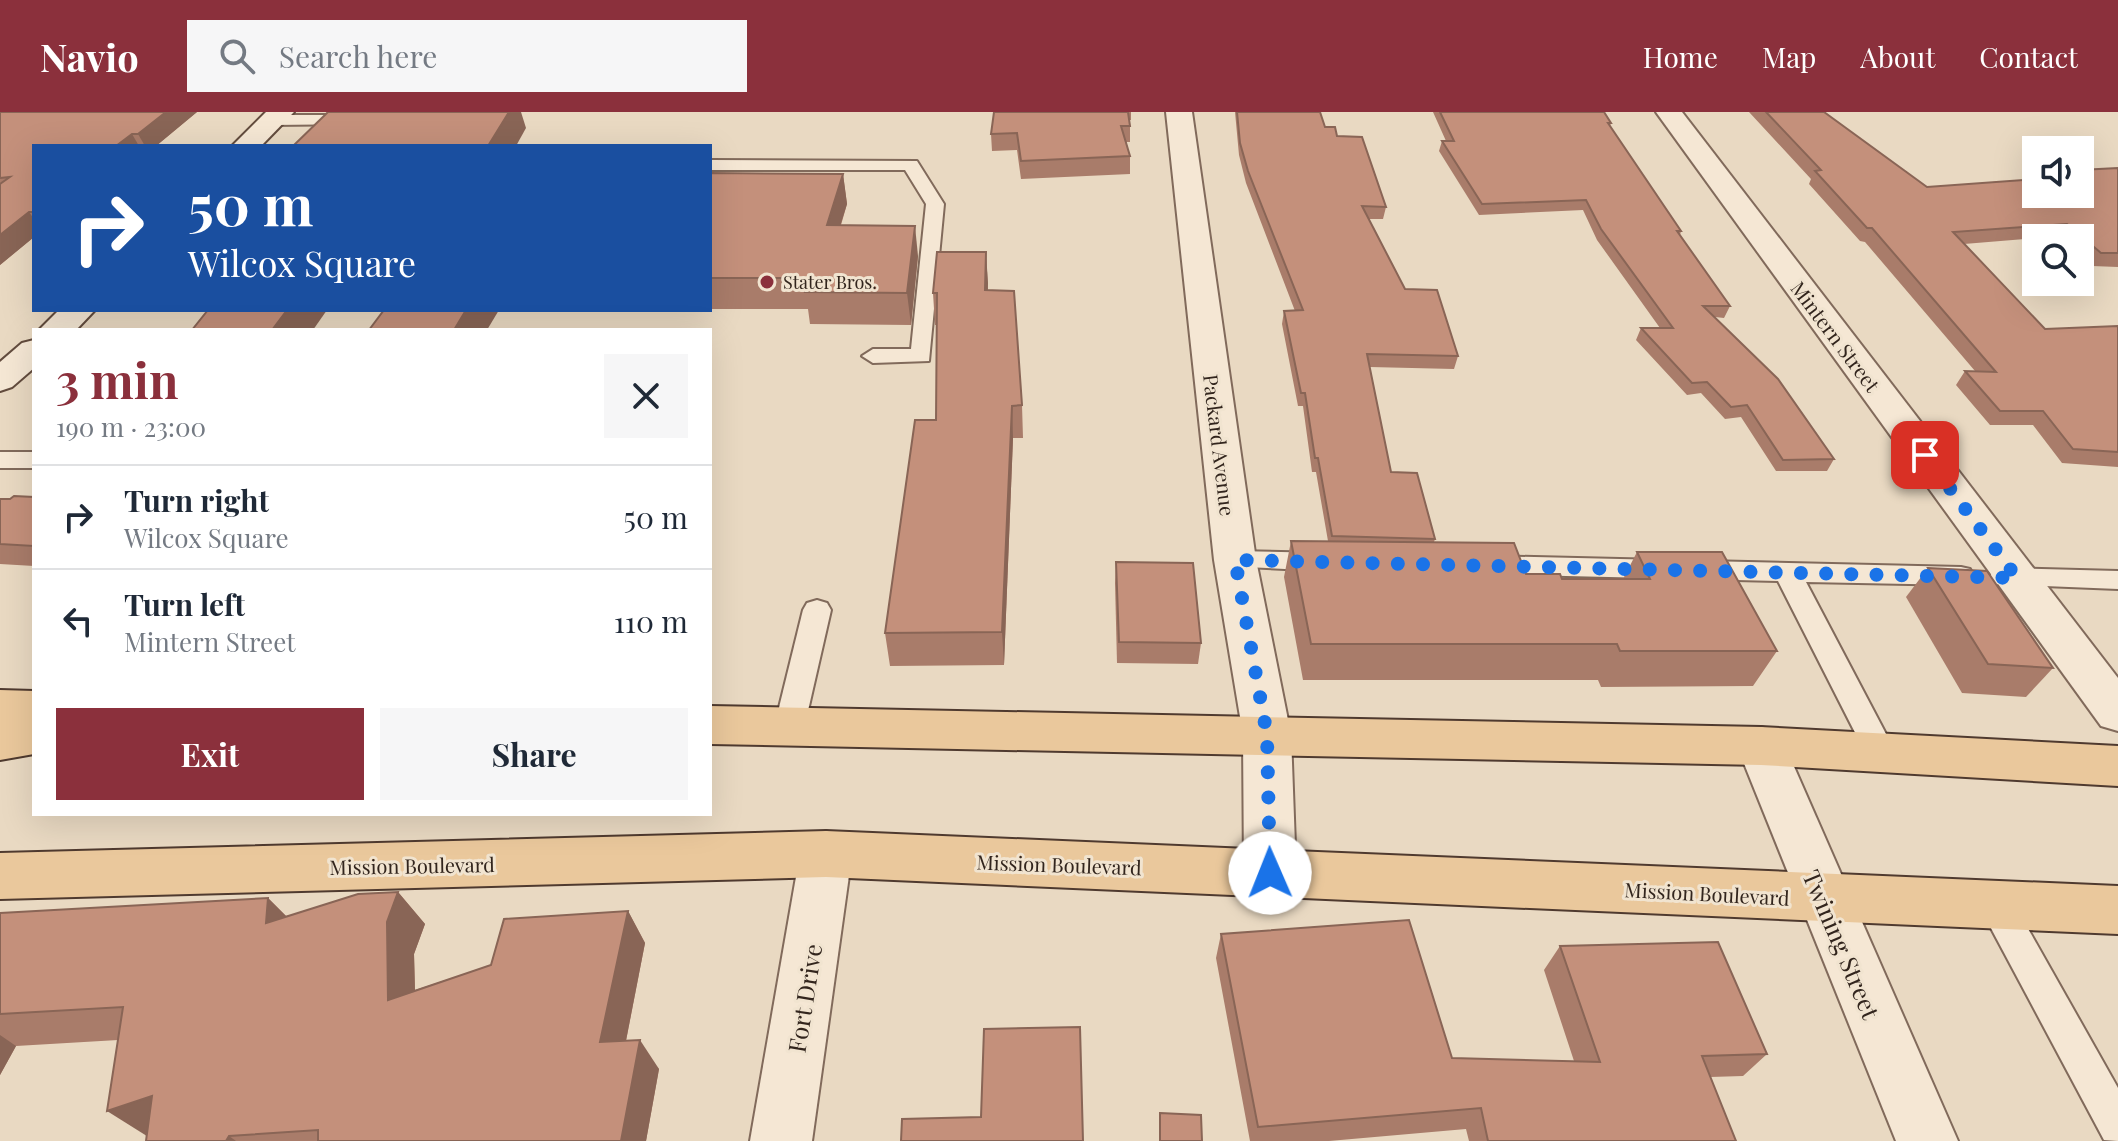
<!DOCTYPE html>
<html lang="en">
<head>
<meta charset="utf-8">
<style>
  body { margin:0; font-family:"Playfair Display",serif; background:#f6f6f7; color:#1f2937; height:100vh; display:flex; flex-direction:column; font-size:30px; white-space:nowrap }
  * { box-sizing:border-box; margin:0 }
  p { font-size:26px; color:#747a83 }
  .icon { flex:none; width:44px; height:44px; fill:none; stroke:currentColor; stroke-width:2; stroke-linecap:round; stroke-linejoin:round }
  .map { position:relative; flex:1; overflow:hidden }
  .side { position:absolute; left:32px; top:216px; width:680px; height:488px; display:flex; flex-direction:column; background:#fff; border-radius:0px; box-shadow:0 8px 32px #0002 }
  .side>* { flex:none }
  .hud { position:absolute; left:32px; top:32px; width:680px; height:168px; border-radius:0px; box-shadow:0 8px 32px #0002; background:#1a4fa0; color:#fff; overflow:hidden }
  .buttons { position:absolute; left:2022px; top:24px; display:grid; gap:16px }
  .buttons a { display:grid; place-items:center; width:72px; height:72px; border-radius:0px; background:#fff; box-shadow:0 8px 32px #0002; font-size:40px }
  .pin { position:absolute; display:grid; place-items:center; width:68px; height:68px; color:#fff; margin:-34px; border-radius:16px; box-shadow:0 4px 12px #0006 }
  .me { position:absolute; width:88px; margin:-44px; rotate:359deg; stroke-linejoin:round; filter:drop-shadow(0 0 6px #0008) }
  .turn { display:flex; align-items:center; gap:28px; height:168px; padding:0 24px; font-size:36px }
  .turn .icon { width:104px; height:104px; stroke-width:2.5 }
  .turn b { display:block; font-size:56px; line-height:68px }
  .round { display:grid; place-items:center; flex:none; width:84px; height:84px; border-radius:0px; background:#f6f6f7 }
  .summary { display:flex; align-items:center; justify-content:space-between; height:136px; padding:0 24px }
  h1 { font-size:48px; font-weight:700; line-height:60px; color:#8b303c }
  .button { display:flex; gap:16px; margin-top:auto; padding:16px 24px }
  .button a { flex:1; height:92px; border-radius:0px; background:#8b303c; color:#fff; font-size:32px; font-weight:700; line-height:92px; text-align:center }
  .button a+a { background:#f6f6f7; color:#1f2937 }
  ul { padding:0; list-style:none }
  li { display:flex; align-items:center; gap:24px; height:104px; padding:0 24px; border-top:2px solid #e0e1e3 }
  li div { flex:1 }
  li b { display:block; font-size:30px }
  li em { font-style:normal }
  header { display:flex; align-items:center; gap:48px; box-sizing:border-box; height:112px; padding:0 40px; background:#8b303c; color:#fff }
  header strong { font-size:38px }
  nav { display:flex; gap:44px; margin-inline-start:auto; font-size:28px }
  .search { width:560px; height:72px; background:#f6f6f7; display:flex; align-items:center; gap:20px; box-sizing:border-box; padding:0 28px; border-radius:0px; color:#747a83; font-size:30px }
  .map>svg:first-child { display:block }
</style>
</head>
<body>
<header>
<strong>Navio</strong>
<div class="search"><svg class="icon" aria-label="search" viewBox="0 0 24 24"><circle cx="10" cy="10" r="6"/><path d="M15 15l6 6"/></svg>Search here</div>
<nav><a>Home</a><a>Map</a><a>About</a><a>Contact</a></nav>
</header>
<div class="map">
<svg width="2118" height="1029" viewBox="0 0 2118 1029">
  <rect width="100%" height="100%" fill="#e9d9c2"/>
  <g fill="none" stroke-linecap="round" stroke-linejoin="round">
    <g stroke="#816a5b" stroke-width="4">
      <g id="service">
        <polygon points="359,3 367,8 365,12 272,13 264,8 272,3"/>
        <polygon points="710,48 917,49 944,92 929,249 873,251 862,244 873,237 911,237 926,92 905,58 710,58"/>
        <rect x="0" y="340" width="34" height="16"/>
        <polygon points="1235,439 1325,441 1334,443 1338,450 1334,457 1325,459 1226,454 1222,448 1226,442"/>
        <polygon points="1487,444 1961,455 1970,457 1974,464 1970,471 1961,473 1806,470 1896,641 1892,650 1881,653 1870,650 1778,469 1487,462 1478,460 1474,453 1478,446"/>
        <polygon points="2003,456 2118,459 2118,477 1993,472 1990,465 1993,458"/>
        <polygon points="817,488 827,491 831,498 804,616 800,624 789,628 778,624 774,616 803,498 807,491"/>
        <polygon points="1997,779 2009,783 2118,976 2118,1029 2104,1028 1985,805 1980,794 1985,783"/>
      </g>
    </g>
    <g stroke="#816a5b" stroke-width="4">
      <g id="minor">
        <polygon points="1166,0 1192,0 1256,448 1291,623 1296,761 1289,777 1270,784 1251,777 1244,761 1243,623 1214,448"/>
        <polygon points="1656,0 1682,0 2118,566 2118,619 2101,614"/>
        <polygon points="1761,615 1778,620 1785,634 1958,1029 1896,1029 1737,634 1744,620"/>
        <polygon points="826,719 844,726 852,742 812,1029 750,1029 800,742 808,726"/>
      </g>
    </g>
    <g stroke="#634c3e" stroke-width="4">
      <g id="secondary">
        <polygon points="266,0 294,0 261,34 232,34"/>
        <polygon points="59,198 95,198 76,218 39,218"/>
        <polygon points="34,228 34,256 12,275 0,279 0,250 22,231"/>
      </g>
    </g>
    <g stroke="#4f3a2f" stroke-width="4">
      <g id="primary">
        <polygon points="0,578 34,579 34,642 0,648"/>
        <polygon points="710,594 1761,615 2118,634 2118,674 1761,653 710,632"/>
        <polygon points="826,719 2118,774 2118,822 826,765 0,787 0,741"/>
      </g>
    </g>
    <use href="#service" fill="#f5e7d4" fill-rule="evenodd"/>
    <use href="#minor" fill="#f5e7d4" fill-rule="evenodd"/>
    <use href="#secondary" fill="#f5e7d4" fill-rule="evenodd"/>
    <use href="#primary" fill="#eac89c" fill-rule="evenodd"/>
  </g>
  <g fill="#a97c6a">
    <polygon points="0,0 197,0 156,34 34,34 34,125 0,153"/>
    <polygon points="994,0 1131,0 1131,8 1129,8 1130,14 1130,30 1126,30 1130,44 1130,62 1021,67 1017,38 992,39 991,22"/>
    <polygon points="1235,0 1320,0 1325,15 1337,24 1386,95 1383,107 1369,107 1405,177 1458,244 1454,257 1370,255 1391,360 1435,427 1434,430 1526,462 1562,467 1623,467 1637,440 1777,539 1753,574 1601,575 1598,568 1303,568 1284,465 1291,429 1328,429 1316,360 1312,360 1303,294 1298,294 1282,212 1284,199 1295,199 1246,71 1239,43"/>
    <polygon points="1433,0 1604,0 1611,11 1610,14 1681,119 1680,123 1730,194 1724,206 1715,205 1834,347 1827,359 1776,359 1741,305 1725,307 1701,281 1687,283 1636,228 1641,216 1660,216 1597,128 1583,98 1479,103 1439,39 1442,29 1446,29"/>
    <polygon points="1749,0 1824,0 1927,75 2031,68 2036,60 2036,82 2118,56 2118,155 2092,154 2080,144 2080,126 2059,126 2058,125 2036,126 1964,132 2045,217 2118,214 2118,355 2062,351 2033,313 1990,313 1956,273 1965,259 1975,259 1865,130 1860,129 1809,72 1811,67"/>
    <polygon points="710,61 843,62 847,92 841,113 918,144 911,213 810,212 808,197 710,197"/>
    <polygon points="986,140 988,178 1022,293 1023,326 1013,326 1004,553 890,554 885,521 936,308 937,213 935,213 933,181"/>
    <polygon points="34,385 34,454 0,452 0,387 10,387"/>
    <polygon points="1116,450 1201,531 1198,552 1117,551 1115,471"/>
    <polygon points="1928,456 2053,556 2026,585 1962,581 1906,485"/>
    <polygon points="398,780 425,812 414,842 415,878 491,853 628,799 645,831 626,929 659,957 646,1029 146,1029 146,1024 118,928 16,934 0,963 0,801 268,786 286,804"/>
    <polygon points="1221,822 1452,946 1574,949 1544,858 1560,834 1767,942 1743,964 1710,965 1736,1029 1469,1029 1466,1017 1329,1029 1250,1029 1216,846"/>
    <polygon points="1160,1001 1202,1029 1159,1029 1159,1009"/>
  </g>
  <g fill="#896556">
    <polygon points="166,0 197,0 156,34 145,34 138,22"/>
    <polygon points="509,0 521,0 526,16 516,34 488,34"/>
    <polygon points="132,22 139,34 116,34"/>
    <polygon points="843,62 847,92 831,143 827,113"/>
    <polygon points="29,100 34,107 34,125 0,153 0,123"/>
    <polygon points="915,114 918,144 911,213 907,181"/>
    <polygon points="986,140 988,171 987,210 985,178"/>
    <polygon points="287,198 327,198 313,218 272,218"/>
    <polygon points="466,198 499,198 487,218 454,218"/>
    <polygon points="1012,294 1013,326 1004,553 1002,520"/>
    <polygon points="398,780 425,812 414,842 416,918 388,888 387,810"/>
    <polygon points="268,786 300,818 266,811"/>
    <polygon points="628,799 645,831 620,959 600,930"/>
    <polygon points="0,923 16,934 0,963"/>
    <polygon points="640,928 659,957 646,1029 621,1029"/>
    <polygon points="152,984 150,1026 107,999"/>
    <polygon points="229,1024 236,1029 226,1029"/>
  </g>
  <g fill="#c4907b" stroke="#896556" stroke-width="2">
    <polygon points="0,0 166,0 138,22 132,22 116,34 34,34 34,100 29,100 0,123 0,72 10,65 0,66"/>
    <polygon points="328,0 509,0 488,34 293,34"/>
    <polygon points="994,0 1128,0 1130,14 1121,14 1130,44 1021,49 1017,21 991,22"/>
    <polygon points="1237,0 1320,0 1325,15 1335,15 1337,24 1362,25 1386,95 1362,94 1405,177 1437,178 1458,244 1367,242 1391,360 1417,361 1435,427 1332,424 1318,346 1315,346 1305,281 1301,281 1284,199 1303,198 1248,59 1240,31"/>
    <polygon points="1440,0 1604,0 1611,11 1608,11 1681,119 1677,119 1730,194 1703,194 1778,267 1834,347 1783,348 1747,293 1731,295 1707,270 1692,271 1641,216 1673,216 1601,117 1586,88 1482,92 1442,29 1454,29"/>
    <polygon points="1766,0 1824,0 1927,75 2036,67 2036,82 2080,82 2080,58 2118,56 2118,141 2101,141 2067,112 1953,120 2045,217 2118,214 2118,340 2073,337 2043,299 2000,299 1965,259 1996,260 1872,116 1867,116 1815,59 1821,58"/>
    <polygon points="710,61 843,62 827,113 915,114 907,181 805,180 810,166 710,166"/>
    <polygon points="937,140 986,140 985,178 1014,179 1022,293 1012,294 1002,520 885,521 915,308 936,308 937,181 933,181"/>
    <polygon points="208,198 287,198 272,218 192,218"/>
    <polygon points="384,198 466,198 454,218 369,218"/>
    <polygon points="14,384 34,385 34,434 0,432 0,387 10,387"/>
    <polygon points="1291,429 1514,431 1526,462 1560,462 1562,467 1650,467 1637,440 1722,440 1777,539 1620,539 1617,532 1311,532"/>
    <polygon points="1116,450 1193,451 1201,531 1119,530"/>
    <polygon points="1928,456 1987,459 2053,556 1988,552"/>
    <polygon points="398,780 387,810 388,888 491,853 504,807 628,799 600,930 640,928 621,1029 318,1029 318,1018 229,1024 226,1029 146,1029 152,984 107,999 123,895 0,902 0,801 268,786 266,811 358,782"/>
    <polygon points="1409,808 1452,946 1600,950 1560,834 1718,830 1767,942 1702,944 1736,1029 1488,1029 1481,996 1258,1015 1221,822"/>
    <polygon points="1080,915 1083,1029 901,1029 902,1007 981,1005 984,917"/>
    <polygon points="1160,1001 1201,1003 1202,1029 1160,1029"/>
  </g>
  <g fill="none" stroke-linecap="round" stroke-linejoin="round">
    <polyline stroke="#1a73e8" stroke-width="14" stroke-dasharray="0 25.2" points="1270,761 1267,623 1235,448 2017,466 1925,343"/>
  </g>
  <circle fill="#8b303c" stroke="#f1e4d0" stroke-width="3" cx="767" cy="170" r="8"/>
  <g text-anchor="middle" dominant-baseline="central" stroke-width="6" stroke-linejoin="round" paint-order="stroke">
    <g font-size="18" fill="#32251d" stroke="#f1e4d0" text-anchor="start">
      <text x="783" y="170">Stater Bros.</text>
    </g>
    <g font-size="20" fill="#32251d" stroke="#f1e4d0">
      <text transform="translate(1836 224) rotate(53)">Mintern Street</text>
      <text transform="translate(1220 333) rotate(83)">Packard Avenue</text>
      <text transform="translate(1059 752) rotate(2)">Mission Boulevard</text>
      <text transform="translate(412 753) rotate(-1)">Mission Boulevard</text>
      <text transform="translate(1707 781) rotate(3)">Mission Boulevard</text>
    </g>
    <g font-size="24" fill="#32251d" stroke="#f1e4d0">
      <text transform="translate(1842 832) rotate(67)">Twining Street</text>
      <text transform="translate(804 886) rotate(-81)">Fort Drive</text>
    </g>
  </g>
</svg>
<div class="buttons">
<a><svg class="icon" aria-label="sound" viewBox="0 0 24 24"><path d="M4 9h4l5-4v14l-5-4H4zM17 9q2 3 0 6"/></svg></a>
<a><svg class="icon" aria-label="search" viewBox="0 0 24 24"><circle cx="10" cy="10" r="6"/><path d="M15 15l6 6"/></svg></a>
</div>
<div class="pin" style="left:1925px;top:343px;background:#d93025"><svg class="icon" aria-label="arrive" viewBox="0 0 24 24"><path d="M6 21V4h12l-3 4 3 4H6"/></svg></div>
<svg class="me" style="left:1270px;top:761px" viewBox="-20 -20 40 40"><circle r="19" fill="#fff"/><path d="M0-13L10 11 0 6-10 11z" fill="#1a73e8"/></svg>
<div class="hud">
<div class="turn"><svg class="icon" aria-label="right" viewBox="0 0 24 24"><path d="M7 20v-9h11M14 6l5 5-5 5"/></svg><div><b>50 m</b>Wilcox Square</div></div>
</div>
<section class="side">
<div class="summary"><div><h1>3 min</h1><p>190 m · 23:00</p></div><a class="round"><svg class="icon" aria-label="close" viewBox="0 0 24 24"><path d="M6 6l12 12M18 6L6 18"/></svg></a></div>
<ul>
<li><svg class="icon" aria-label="right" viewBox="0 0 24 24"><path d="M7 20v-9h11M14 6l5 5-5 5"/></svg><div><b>Turn right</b><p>Wilcox Square</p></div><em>50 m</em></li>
<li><svg class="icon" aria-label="left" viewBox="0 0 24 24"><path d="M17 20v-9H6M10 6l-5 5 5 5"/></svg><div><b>Turn left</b><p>Mintern Street</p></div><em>110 m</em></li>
</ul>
<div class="button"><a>Exit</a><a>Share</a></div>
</section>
</div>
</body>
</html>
